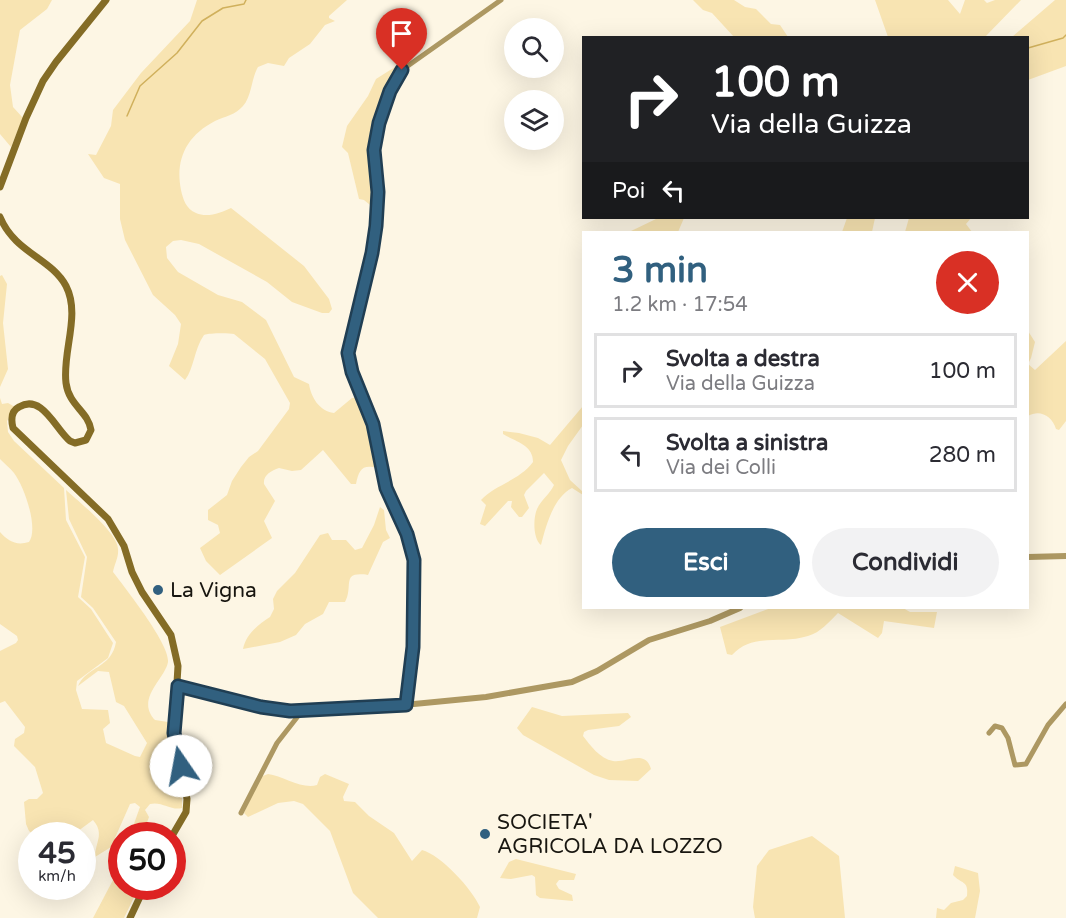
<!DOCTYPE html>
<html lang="it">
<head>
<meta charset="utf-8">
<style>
  body { margin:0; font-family:"Varela Round",sans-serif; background:#f2f2f3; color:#2b2b33; height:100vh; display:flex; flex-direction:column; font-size:22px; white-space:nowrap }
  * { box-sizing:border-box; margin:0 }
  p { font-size:20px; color:#7c7c81 }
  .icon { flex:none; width:33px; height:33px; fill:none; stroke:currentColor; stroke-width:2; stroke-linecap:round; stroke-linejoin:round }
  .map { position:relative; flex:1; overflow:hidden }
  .details { position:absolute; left:582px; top:231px; width:447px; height:378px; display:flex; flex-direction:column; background:#fff; border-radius:0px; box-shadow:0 6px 24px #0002 }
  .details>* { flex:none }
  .banner { position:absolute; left:582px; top:36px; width:447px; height:183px; border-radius:0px; box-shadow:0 6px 24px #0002; background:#202124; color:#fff; overflow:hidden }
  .fabs { position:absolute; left:504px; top:18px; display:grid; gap:12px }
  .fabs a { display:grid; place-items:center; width:60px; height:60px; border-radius:50%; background:#fff; box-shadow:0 6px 24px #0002; font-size:30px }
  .speed { position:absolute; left:18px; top:822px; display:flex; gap:12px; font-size:30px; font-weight:700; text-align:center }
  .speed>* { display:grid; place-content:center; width:78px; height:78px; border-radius:50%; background:#fff; box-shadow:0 6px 24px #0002; line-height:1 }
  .speed small { font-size:15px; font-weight:400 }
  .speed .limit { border:9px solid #d22; background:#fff; color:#111 }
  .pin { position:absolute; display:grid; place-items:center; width:51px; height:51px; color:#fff; margin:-62px -26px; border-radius:50% 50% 50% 0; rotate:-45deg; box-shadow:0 0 6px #0007 }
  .pin .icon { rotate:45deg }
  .me { position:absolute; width:66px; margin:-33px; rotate:348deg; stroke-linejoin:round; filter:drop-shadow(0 0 4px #0008) }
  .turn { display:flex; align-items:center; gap:21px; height:126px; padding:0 30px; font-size:27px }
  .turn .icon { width:78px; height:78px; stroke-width:2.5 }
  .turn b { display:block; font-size:42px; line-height:51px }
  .then { display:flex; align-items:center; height:57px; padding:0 30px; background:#0003; gap:12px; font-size:22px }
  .round { display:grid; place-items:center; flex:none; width:63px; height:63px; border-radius:32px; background:#f2f2f3 }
  .headline { display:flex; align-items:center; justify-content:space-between; height:102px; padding:0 30px }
  h1 { font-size:36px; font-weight:800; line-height:45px; color:#31607f }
  .button { display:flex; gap:12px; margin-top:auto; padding:12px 30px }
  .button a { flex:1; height:69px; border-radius:36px; background:#31607f; color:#fff; font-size:24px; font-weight:800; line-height:69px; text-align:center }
  .button a+a { background:#f2f2f3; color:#2b2b33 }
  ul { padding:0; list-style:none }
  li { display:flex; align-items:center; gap:18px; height:75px; margin:0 12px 9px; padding:0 18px; border:3px solid #e1e1e2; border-radius:0px }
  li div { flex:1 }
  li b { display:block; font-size:22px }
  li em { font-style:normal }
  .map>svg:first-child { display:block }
</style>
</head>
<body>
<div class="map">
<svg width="1066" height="918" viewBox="0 0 1066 918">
  <rect width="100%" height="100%" fill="#fdf6e4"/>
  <g fill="#f8e4b2">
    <polygon points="0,0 52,0 47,9 20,30 10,85 13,107 23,118 11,147 0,134"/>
    <path d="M197 0H347L329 16V18L335 21 325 25 310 44 289 58 284 66 268 63 258 67C251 79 252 96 243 106 235 115 226 116 215 121 186 136 175 160 181 190 183 199 186 209 196 213 207 218 221 213 231 208L304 266 329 299 332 309 329 313H322L292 302 267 282 199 244 181 240 173 241 166 247 167 258 178 272 218 295 242 302 266 320 294 377 309 384C311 397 319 411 334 413L352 398 361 397 371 429 377 468C362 464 359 470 356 484H351L323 450 301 470 292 471 279 468C271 471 263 475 264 484L275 501 264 521 272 538 220 575 206 561 200 548 220 533 218 525 208 520V510L227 495 232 481 241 467 249 457 258 451 289 409 290 403 265 359 234 334C228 333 209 333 204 335 194 349 194 369 185 380L169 366 178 344 181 324 175 315 153 295 125 240 120 219V184L104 178 88 154 96 155 111 126 113 110 141 73 190 21Z"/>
    <polygon points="693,0 734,0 745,7 756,9 771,24 780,25 788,37 734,37 712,13 703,10"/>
    <polygon points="875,0 948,0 960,14 965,0 984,0 987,3 995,0 1021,0 984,38 888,37"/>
    <polygon points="1055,0 1066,0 1066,66 1028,80 1028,38 1012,37"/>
    <polygon points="406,60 388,88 373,136 370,157 376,196 375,209 364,200 359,199 348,153 342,147 347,126 368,96 376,79"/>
    <polygon points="658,218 684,218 678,232 629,232"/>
    <polygon points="847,218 875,218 872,232 842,232"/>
    <polygon points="909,218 971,218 966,224 972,232 905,232"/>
    <polygon points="2,275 7,284 3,323 8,369 0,387 0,276"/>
    <path d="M1028 331 1035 342 1031 358 1028 364 1035 370 1066 341V421L1059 430 1056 429C1052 416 1040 409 1028 416Z"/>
    <path d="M0 398 2 404 8 403 15 407 7 421 8 432 14 441 64 488 66 520 85 557 78 597 91 609 113 643 108 658 77 681 76 690 82 709 108 710 110 723 103 729 106 743 135 756 140 757 147 743 124 706 116 702 109 672 98 671 78 686C86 667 112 668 116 642L93 608 81 597 87 557 69 519 66 490C78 501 118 533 118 549 119 557 114 565 113 572 125 588 170 644 168 662 165 679 135 699 155 720L168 722 171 746 165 750 159 766 167 776 172 770 177 771 182 789V808C171 811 162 801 150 804L145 810 149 817 145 828 147 835H130L140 807 135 803 130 804 111 847 95 857C95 842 105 834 93 820L74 834 34 835 29 831 26 824 24 802 29 799H37L43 793 35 767 14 746 15 739 24 733 25 727 5 701 0 703V651L16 643 18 640 17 636 0 624V532C8 541 16 546 29 542 39 528 24 486 14 473 10 468 4 463 0 459Z"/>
    <path d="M583 406V425L568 446 561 460 570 480 583 492V495L572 488C553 498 546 526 541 545 533 539 533 518 537 509 541 500 550 494 554 485L544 473 526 491 524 495 529 508 522 517H519L511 507 512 501H508L485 526 480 524 486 505 481 500C494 485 519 481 533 462 533 445 516 442 503 434V431L519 433 538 438 550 445Z"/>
    <path d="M380 507 384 510 386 530 390 538 383 542 368 575C340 571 354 586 345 602H329L323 614 305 624 296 635 280 642 243 649C246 634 258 625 270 617L274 609 273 599 277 591 295 573 320 535 328 533 332 540H346L355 550 362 548 374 525Z"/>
    <path d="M771 608H903L910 612H937L934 628 884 621 882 633 878 638 838 613C828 623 821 632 808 636 779 645 753 632 732 655L727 654 720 627Z"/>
    <path d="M532 707 562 716 628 713 631 717 619 726 588 730 584 732 583 736C590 745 600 759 613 761 627 763 645 749 651 769L638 781 609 780 594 775 523 735 517 728Z"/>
    <path d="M268 774C283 776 303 790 317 785L320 777 325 774 349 784 343 797 344 801 355 802 369 816 394 833 412 861 422 850C441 855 472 889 480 907L477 918H378L353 893 330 831 303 804 294 801 278 803 248 817 244 813 260 777Z"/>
    <polygon points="812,836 839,856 845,918 755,918 753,907 757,866 769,850"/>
    <polygon points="121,853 122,886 139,887 124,918 93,918 113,880"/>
    <polygon points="516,859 576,874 574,880 559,880 556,884 559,889 572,895 573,901 540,898 536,895 535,877 532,875 511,879 500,878 509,862"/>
    <path d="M955 866 978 873 980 891 975 918H936L937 908 944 910 951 903 963 900 967 896C969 880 961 884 953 875Z"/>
  </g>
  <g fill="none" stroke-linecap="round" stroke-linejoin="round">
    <g stroke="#d0b05c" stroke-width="1.5">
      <polyline points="1028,48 1063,38 1066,35"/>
      <polyline points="127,116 140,86 177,53 202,21 223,8 244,4 246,0"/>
    </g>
    <g stroke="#ad9862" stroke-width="5">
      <polyline points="406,705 413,647 414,560 407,534 386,488 373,424 352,372 348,353 372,253 376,226 378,192 374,150 379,123 390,91 402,70 501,0"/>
      <polyline points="989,733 995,726 1002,728 1008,738 1015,765 1026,764 1048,725 1066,704"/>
      <polyline points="241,813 277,743 302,711"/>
    </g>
    <g stroke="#ad9862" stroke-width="6">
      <polyline points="1028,557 1066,556"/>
      <polyline points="178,686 261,707 290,711 414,704 486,697 572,682 597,671 649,640 710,621 740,608"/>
    </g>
    <g stroke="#846c26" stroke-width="7">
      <polyline points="0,187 26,118 43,81 56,62 106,0"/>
      <path d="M0 217C15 253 51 258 66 286 81 315 62 352 66 383 69 406 88 411 91 430L86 440 75 443 70 441C56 430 42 393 19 407 11 411 11 420 13 428L108 519 124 546 132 572 142 592 171 635 178 666 174 733 187 799 186 812 172 836"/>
      <polyline points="130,918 145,886"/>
    </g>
  </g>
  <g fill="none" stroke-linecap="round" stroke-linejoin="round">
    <g stroke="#203e53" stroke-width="15">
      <polyline id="route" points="181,766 174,733 178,686 261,707 290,711 406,705 413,647 414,560 407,534 386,488 373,424 352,372 348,353 372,253 376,226 378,192 374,150 379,123 390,91 402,70"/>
    </g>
    <use href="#route" stroke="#31607f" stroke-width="10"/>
  </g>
  <g fill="#31607f" stroke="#fdf6e4" stroke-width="2">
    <circle cx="158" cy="590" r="6"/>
    <circle cx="485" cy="834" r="6"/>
  </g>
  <g text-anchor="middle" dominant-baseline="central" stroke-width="4.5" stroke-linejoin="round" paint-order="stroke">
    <g font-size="21" fill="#181610" stroke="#fdf6e4" text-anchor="start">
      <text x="170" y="590">La Vigna</text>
      <text x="497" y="822">SOCIETA'<tspan x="497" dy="24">AGRICOLA DA LOZZO</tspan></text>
    </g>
  </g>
</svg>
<div class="fabs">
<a><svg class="icon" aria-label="search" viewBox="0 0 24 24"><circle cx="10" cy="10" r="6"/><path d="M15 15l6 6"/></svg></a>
<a><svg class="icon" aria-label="layers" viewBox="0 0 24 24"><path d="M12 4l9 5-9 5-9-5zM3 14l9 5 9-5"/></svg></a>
</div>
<div class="speed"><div>45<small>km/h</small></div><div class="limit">50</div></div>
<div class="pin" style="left:402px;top:70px;background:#d93025"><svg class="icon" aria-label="arrive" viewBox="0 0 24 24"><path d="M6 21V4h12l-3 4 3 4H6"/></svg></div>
<svg class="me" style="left:181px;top:766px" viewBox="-20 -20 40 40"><circle r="19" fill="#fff"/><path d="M0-13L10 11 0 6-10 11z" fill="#31607f"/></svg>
<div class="banner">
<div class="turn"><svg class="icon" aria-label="right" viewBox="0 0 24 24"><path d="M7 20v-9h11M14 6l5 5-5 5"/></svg><div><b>100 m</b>Via della Guizza</div></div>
<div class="then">Poi<svg class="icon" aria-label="left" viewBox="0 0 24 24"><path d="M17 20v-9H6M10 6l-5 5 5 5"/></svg></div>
</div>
<section class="details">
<div class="headline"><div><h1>3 min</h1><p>1.2 km · 17:54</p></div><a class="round" style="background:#d93025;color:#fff"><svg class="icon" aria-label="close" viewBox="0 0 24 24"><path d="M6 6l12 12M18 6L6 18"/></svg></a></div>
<ul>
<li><svg class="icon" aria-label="right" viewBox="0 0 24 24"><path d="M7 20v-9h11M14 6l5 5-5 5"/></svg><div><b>Svolta a destra</b><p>Via della Guizza</p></div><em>100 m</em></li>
<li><svg class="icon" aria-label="left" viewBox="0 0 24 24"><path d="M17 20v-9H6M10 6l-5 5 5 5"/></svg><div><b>Svolta a sinistra</b><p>Via dei Colli</p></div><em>280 m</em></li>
</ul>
<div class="button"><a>Esci</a><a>Condividi</a></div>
</section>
</div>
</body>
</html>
